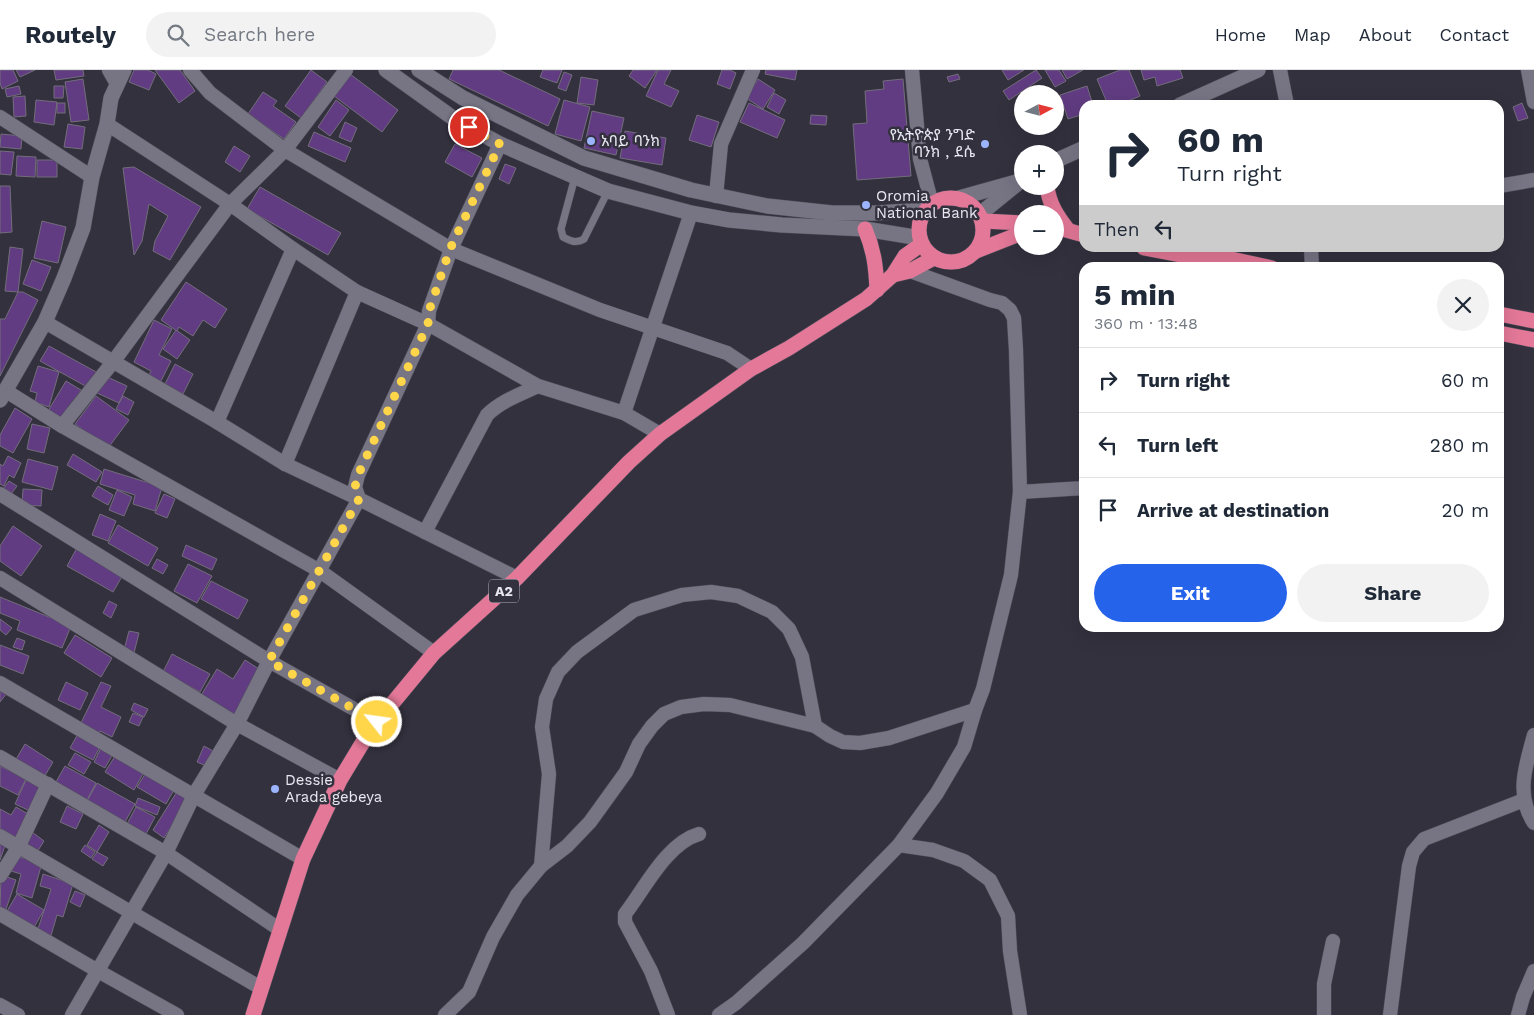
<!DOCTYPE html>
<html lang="en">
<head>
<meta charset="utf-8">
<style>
  body { margin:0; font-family:"Work Sans","Noto Sans Ethiopic",sans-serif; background:#f2f2f3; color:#1f2937; height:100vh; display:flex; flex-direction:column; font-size:19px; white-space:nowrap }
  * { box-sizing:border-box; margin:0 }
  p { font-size:16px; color:#747a83 }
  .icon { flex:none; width:28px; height:28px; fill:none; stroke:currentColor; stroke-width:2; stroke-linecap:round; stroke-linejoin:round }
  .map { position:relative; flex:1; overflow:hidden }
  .drawer { position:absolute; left:1079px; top:192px; width:425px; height:370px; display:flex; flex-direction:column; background:#fff; border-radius:15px; box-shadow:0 5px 20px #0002 }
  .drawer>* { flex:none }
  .top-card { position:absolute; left:1079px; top:30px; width:425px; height:152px; border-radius:15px; box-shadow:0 5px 20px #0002; background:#fff; color:#1f2937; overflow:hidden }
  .needle { width:32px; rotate:83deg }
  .tools { position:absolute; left:1014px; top:15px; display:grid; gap:10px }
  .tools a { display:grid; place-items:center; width:50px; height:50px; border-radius:50%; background:#fff; box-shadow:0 5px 20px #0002; font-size:25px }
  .pin { position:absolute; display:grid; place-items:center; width:42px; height:42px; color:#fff; margin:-21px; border:2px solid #fff; border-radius:50%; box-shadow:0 1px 5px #0007 }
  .me { position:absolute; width:55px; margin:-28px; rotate:300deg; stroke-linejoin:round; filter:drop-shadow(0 0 4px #0008) }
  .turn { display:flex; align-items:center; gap:18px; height:105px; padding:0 15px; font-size:22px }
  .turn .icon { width:65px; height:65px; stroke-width:2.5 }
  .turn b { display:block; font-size:35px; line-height:42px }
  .then { display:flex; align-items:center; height:48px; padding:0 15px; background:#0003; gap:10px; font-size:19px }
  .round { display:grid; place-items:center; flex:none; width:52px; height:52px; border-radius:26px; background:#f2f2f3 }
  .head { display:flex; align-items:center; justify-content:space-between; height:85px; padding:0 15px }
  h1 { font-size:30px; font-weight:700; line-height:38px }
  .action { display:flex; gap:10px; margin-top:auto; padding:10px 15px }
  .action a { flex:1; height:58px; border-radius:30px; background:#2563eb; color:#fff; font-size:20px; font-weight:700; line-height:58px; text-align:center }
  .action a+a { background:#f2f2f3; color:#1f2937 }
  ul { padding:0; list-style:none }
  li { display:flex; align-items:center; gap:15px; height:65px; padding:0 15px; border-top:1px solid #e0e1e3 }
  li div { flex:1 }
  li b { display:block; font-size:19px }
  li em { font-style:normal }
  header { display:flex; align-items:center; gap:30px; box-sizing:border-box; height:70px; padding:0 25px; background:#fff; border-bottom:1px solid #e0e1e3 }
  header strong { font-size:24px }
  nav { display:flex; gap:28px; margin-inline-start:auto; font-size:18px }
  .search { width:350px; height:45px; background:#f2f2f3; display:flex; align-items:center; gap:12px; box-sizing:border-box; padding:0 18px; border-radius:28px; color:#747a83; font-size:19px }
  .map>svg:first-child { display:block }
</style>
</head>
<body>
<header>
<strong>Routely</strong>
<div class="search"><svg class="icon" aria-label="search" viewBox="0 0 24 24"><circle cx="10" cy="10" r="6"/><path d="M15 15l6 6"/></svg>Search here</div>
<nav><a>Home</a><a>Map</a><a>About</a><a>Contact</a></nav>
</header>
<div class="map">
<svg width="1534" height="945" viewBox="0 0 1534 945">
  <rect width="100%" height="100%" fill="#33313e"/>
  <g fill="#613c82" stroke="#736d7b">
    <polygon points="0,0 13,0 18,11 2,19 0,13"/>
    <polygon points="16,0 35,0 20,7"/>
    <polygon points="54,0 83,0 84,6 56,10"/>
    <polygon points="134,0 148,0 156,4 149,20 129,12"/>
    <polygon points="155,0 180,0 195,21 179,33"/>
    <polygon points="311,0 327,12 301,48 285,36"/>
    <polygon points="453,0 499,0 560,29 548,56 449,9"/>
    <polygon points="543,0 562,0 557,13 540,7"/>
    <polygon points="633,0 657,0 645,18 629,6"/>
    <polygon points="658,0 671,0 664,14 679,21 671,37 646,26"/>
    <polygon points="722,0 730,0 736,3 730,19 717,14"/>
    <polygon points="766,0 797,0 795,10 765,4"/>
    <polygon points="1002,0 1024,0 1008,10"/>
    <polygon points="1036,0 1042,8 1009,30 1003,21"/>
    <polygon points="1045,0 1059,0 1066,11 1055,17"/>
    <polygon points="1062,0 1083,0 1067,9"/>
    <polygon points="1120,0 1129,0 1140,26 1119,35 1108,35 1097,9"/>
    <polygon points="1141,0 1180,0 1183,8 1157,16 1155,7 1144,10"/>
    <polygon points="564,2 572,5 566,21 558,18"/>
    <polygon points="350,4 398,40 382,62 334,26"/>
    <polygon points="958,4 960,9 949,12 947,7"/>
    <polygon points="581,7 598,10 594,35 577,33"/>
    <polygon points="83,9 89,50 71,52 65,12"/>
    <polygon points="758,9 775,20 763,39 746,28"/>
    <polygon points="903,9 911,106 857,110 853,54 867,53 865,21 884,19 883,11"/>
    <polygon points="19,16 21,24 7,27 5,19"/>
    <polygon points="54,16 64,16 63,28 54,28"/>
    <polygon points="1087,16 1093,35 1084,35 1084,44 1068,49 1060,25"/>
    <polygon points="263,22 277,31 273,36 296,52 284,69 248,44"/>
    <polygon points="774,23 786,30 779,44 767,37"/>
    <polygon points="25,26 26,46 14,47 13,27"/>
    <polygon points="36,30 57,32 54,55 34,52"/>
    <polygon points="336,30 349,40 330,66 318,57"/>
    <polygon points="564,30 590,37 581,71 555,64"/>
    <rect x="57" y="33" width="8" height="10"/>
    <polygon points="749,33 785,50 777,68 740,52"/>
    <polygon points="1522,33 1528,48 1518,51 1513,37"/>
    <polygon points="592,41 624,48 616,85 584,78"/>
    <polygon points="697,45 719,52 711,77 689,70"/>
    <polygon points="811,45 827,46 826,55 810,54"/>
    <polygon points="345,52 357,58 351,72 339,67"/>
    <polygon points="68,54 85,57 82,79 64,77"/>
    <polygon points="625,61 666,68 662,95 620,88"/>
    <polygon points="314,62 351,78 345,92 308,76"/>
    <polygon points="1,64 22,66 21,79 0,77"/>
    <polygon points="455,74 482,88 472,107 445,92"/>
    <polygon points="234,76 250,86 240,102 225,92"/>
    <polygon points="0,81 14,82 11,105 0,104"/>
    <polygon points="17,86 36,87 35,107 16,106"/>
    <rect x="37" y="90" width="20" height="17"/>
    <polygon points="505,94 516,98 509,114 499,109"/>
    <polygon points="134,97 201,137 170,190 153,181 155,171 168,146 149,134 142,171 134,185 123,98"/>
    <polygon points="0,116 10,116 12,162 0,163"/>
    <polygon points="260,117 341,163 328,185 247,139"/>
    <polygon points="42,151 66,157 58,193 34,188"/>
    <polygon points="10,177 23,179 18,222 5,221"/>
    <polygon points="32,190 51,197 41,221 23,214"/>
    <polygon points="186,212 227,239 215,258 203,250 193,266 179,257 177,261 161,250"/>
    <polygon points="18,222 23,222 38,230 0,306 0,249 5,249"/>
    <polygon points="154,250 172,259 159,285 171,291 160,313 148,307 151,301 134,292"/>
    <polygon points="176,260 190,270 177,289 163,279"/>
    <polygon points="49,276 98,303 89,318 40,291"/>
    <polygon points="175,294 193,304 183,324 165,314"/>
    <polygon points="38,296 59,302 49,337 35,332 37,323 30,321"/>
    <polygon points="105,306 127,316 119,333 97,323"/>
    <polygon points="66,311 81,320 63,350 48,341"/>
    <polygon points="96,326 129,350 108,378 75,354"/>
    <polygon points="123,326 134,332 128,345 116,339"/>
    <polygon points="15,338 32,349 13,383 0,376 0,365"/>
    <polygon points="32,354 50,358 44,383 27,379"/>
    <polygon points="73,384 102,402 96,412 67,395"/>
    <polygon points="8,386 21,393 14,408 9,405 4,416 0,414 0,394 3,396"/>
    <polygon points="28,389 58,397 52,420 22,412"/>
    <polygon points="104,399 162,417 155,441 133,434 135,425 100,414"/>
    <polygon points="9,411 17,416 11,424 3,419"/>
    <polygon points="98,416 113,425 108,435 92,426"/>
    <polygon points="23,419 42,420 41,436 22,435"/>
    <polygon points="117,420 132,427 124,446 109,440"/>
    <polygon points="164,424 175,429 167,448 155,443"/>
    <polygon points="100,444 116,451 108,471 92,465"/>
    <polygon points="118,455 158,478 148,496 108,473"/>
    <polygon points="13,456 42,476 21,506 0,491 0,476"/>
    <polygon points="186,475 217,489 212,500 182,486"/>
    <polygon points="78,476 124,503 113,522 67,496"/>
    <polygon points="157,489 168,495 163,504 152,498"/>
    <polygon points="188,494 212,506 197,533 174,521"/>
    <polygon points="211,511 248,530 238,549 201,529"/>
    <polygon points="0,527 71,556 62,578 17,560 20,551 0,543"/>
    <polygon points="109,531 117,535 111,548 103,543"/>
    <polygon points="0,549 12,558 6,565 0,560"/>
    <polygon points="129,561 139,563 134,583 124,580"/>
    <polygon points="75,565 112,588 101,607 64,583"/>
    <polygon points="17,568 25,571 22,580 13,577"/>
    <polygon points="0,575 29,586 23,604 0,595"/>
    <polygon points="172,584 210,604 200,622 163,602"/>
    <polygon points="245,590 262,601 233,647 200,627 217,599 233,609"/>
    <polygon points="66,612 88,623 80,640 58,630"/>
    <polygon points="101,612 111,616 101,637 121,647 112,667 100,661 98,666 79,657"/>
    <polygon points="0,618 7,623 0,632"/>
    <polygon points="134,633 148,639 144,647 131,640"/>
    <polygon points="133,643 143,647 139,656 129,652"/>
    <polygon points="79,662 101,675 93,690 70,678"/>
    <polygon points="25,674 53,692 43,709 15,691"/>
    <polygon points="102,676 114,682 105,698 94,692"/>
    <polygon points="204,676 213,681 206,696 197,692"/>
    <polygon points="75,683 91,692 84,704 68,695"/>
    <polygon points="117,683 145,700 134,720 105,702"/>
    <polygon points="0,696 26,709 18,725 0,716"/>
    <polygon points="65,696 96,713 87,730 56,712"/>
    <polygon points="147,701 175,718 166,734 137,717"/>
    <polygon points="26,710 41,717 30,741 15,734"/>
    <polygon points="97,713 135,734 125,752 87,731"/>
    <polygon points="178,720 190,727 164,768 153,760"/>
    <polygon points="138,728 160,737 157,745 135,736"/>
    <polygon points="67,736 83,744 76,759 60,752"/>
    <polygon points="16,737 28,744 15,768 0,760 0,739 11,745"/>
    <polygon points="136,737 155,747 146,764 127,754"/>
    <polygon points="99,755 109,762 97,782 87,775"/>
    <polygon points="32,762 44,771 37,782 24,773"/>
    <polygon points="0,771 6,773 0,790"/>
    <polygon points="85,775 95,782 91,788 81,781"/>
    <polygon points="97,782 108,788 103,796 92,789"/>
    <polygon points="15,786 42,793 32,828 16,823 21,804 11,801"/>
    <polygon points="43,804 73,814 63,847 57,845 50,869 36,865 51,819 40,816"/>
    <polygon points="1,805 16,810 5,842 0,840"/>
    <polygon points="75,821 85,825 80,837 70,832"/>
    <polygon points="17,824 44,840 33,859 6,843"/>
  </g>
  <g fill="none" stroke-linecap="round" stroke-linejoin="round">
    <g stroke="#504f5a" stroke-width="8">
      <path id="lane" d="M575 107 561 159 563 167C571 171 576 174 584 169L608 121"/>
    </g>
    <g stroke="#504f5a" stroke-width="15">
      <g id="street">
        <polyline points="109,0 117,14"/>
        <polyline points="190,0 210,23 285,80 451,179 600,240 727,283 751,299"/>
        <polyline points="912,0 920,89 932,134"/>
        <polyline points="1280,0 1287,35"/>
        <polyline points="1528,0 1534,32"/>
        <polyline points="0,47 92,107"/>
        <polyline points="107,54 230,134 293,179 357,222 428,254 538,316 624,343 660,364"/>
        <polyline points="1499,116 1534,110"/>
        <polyline points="716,126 721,74 753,0"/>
        <polyline points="1311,178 1312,198"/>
        <polyline points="45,252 217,352 285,394 359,429 517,508"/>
        <polyline points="6,321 62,356 320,501 434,583"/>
        <polyline points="624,343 691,143"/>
        <polyline points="217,352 293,179"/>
        <polyline points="62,356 113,292 230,134 285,80 346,0"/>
        <polyline points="285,394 357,222"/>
        <polyline points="1020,422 1084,418"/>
        <polyline points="0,424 269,591 377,652"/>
        <path d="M425 462 487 345C501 331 521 324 538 316"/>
        <polyline points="0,508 237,654 340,710"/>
        <polyline points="0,613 303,789"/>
        <path d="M1534 665C1526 695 1515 724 1534 753"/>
        <polyline points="0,687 166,783 279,859"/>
        <polyline points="0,766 261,918"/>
        <polyline points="899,775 933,780 964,791 990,810 1008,846 1010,881 1020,945"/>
        <polyline points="541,796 549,704 542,657 546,629 558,602 577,582 634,540 682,525 711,522 738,526 772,542 789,559 802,587 815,656"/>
        <polyline points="0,806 19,776 48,714"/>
        <polyline points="0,844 98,901 177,945"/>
        <polyline points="0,935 18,945"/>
        <polyline points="72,945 166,783 194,725 237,654 269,591 359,429 355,417 358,405 428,254 429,241 451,179 500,74"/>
        <polyline points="445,945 469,922 493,867 517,825 541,796 567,776 590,752 626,702 639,674 652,656 664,644 681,637 704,634 730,635 815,656 830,666 843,672 860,673 889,668 975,640"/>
        <path d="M668 945 651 901 625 852V844C645 818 667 773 699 764"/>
        <polyline points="719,945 736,933 803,873 899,775 937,723 964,677 975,640 983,619 1011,505 1020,422 1016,280 1014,248 1010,240 1002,233 990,230 910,201"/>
        <polyline points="1324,945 1324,914 1333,871"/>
        <polyline points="1390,945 1409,796 1413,782 1424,769 1524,730"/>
        <polyline points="1518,945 1523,927 1534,901"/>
      </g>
    </g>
    <g stroke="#504f5a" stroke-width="16">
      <g id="secondary">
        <polyline points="386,0 453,48 500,74 608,121 691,143 729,150 782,155 865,159 920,168"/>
        <polyline points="419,0 463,28 584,88 691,120 767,136 832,143 876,143 925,140"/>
        <polyline points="1180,35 1258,0"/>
        <polyline points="1055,91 1084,78"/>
        <polyline points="959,128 1020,111"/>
        <polyline points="980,144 1017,114"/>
        <polyline points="0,330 45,252 64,208 83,158 92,107 107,54 111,28 124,0"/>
      </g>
    </g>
    <g stroke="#504f5a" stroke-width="16">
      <g id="highway">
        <path d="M1047 116C1049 134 1057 146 1068 160"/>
        <circle cx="951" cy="160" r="32"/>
        <polyline points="983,151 1022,153"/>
        <polyline points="1059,158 1084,165"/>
        <path d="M865 159C874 180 876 197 877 220"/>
        <polyline points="1144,178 1191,187 1213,185 1272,198"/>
        <polyline points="976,181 1022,163"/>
        <polyline points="893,205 910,201 934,188"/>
        <polyline points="1499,244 1534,251"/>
        <polyline points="1499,263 1534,270"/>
        <polyline points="253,945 303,789 340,710 366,667 377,652 434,583 517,508 629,392 660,364 751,299 789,278 866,229 893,205 905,186 922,174"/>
      </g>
    </g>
    <use href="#lane" stroke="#777584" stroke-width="7"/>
    <use href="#street" stroke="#777584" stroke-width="14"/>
    <use href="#secondary" stroke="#777584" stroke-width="15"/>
    <use href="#highway" stroke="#e47898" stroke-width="15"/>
  </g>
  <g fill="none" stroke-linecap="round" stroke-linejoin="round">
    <polyline stroke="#ffd54a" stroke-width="9" stroke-dasharray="0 16.2" points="377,652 269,591 359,429 355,417 358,405 428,254 429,241 450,179 500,74 469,57"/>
  </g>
  <g fill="#9cb4fd" stroke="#33313e" stroke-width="2">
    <circle cx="591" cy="71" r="5"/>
    <circle cx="985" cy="74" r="5"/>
    <circle cx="866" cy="135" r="5"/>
    <circle cx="275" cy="719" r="5"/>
  </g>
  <g text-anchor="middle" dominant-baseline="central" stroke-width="5" stroke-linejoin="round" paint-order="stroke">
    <rect fill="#33313e" stroke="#b2b1bb" stroke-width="1" x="489" y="509.5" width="30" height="23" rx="4"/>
    <g font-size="14" font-weight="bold" fill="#e8e8f0">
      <text x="504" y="521">A2</text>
    </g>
    <g font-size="15" fill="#e8e8f0" stroke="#33313e" text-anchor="start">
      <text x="975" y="65" text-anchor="end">የኢትዮጵያ ንግድ<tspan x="975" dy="17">ባንክ , ደሴ</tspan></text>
      <text x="601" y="71">አባይ ባንክ</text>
      <text x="876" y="126">Oromia<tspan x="876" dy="17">National Bank</tspan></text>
      <text x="285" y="710">Dessie<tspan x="285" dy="17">Arada gebeya</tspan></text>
    </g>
  </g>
</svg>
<div class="tools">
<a><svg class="needle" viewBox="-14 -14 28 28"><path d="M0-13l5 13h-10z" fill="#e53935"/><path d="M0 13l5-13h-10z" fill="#747a83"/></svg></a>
<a>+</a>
<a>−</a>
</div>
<div class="pin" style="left:469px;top:57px;background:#d93025"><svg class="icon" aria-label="arrive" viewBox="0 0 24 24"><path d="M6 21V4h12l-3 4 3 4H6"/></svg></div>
<svg class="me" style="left:377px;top:652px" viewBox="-20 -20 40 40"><circle r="17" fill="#ffd54a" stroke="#fff" stroke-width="3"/><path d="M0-11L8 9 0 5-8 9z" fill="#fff"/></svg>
<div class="top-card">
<div class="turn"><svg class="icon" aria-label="right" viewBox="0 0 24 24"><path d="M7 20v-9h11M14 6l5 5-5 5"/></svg><div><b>60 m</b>Turn right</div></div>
<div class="then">Then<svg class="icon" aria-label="left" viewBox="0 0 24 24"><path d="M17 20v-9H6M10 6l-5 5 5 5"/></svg></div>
</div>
<section class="drawer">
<div class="head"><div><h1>5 min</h1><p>360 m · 13:48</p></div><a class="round"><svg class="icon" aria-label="close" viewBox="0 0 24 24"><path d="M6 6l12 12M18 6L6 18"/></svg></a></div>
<ul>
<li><svg class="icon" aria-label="right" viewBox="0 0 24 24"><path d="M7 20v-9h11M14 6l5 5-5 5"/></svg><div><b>Turn right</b></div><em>60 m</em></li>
<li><svg class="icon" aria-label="left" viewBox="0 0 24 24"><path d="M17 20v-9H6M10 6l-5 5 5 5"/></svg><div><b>Turn left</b></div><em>280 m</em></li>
<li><svg class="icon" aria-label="arrive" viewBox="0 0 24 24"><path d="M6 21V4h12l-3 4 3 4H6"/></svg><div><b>Arrive at destination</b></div><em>20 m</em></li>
</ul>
<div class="action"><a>Exit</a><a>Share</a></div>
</section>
</div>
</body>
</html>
